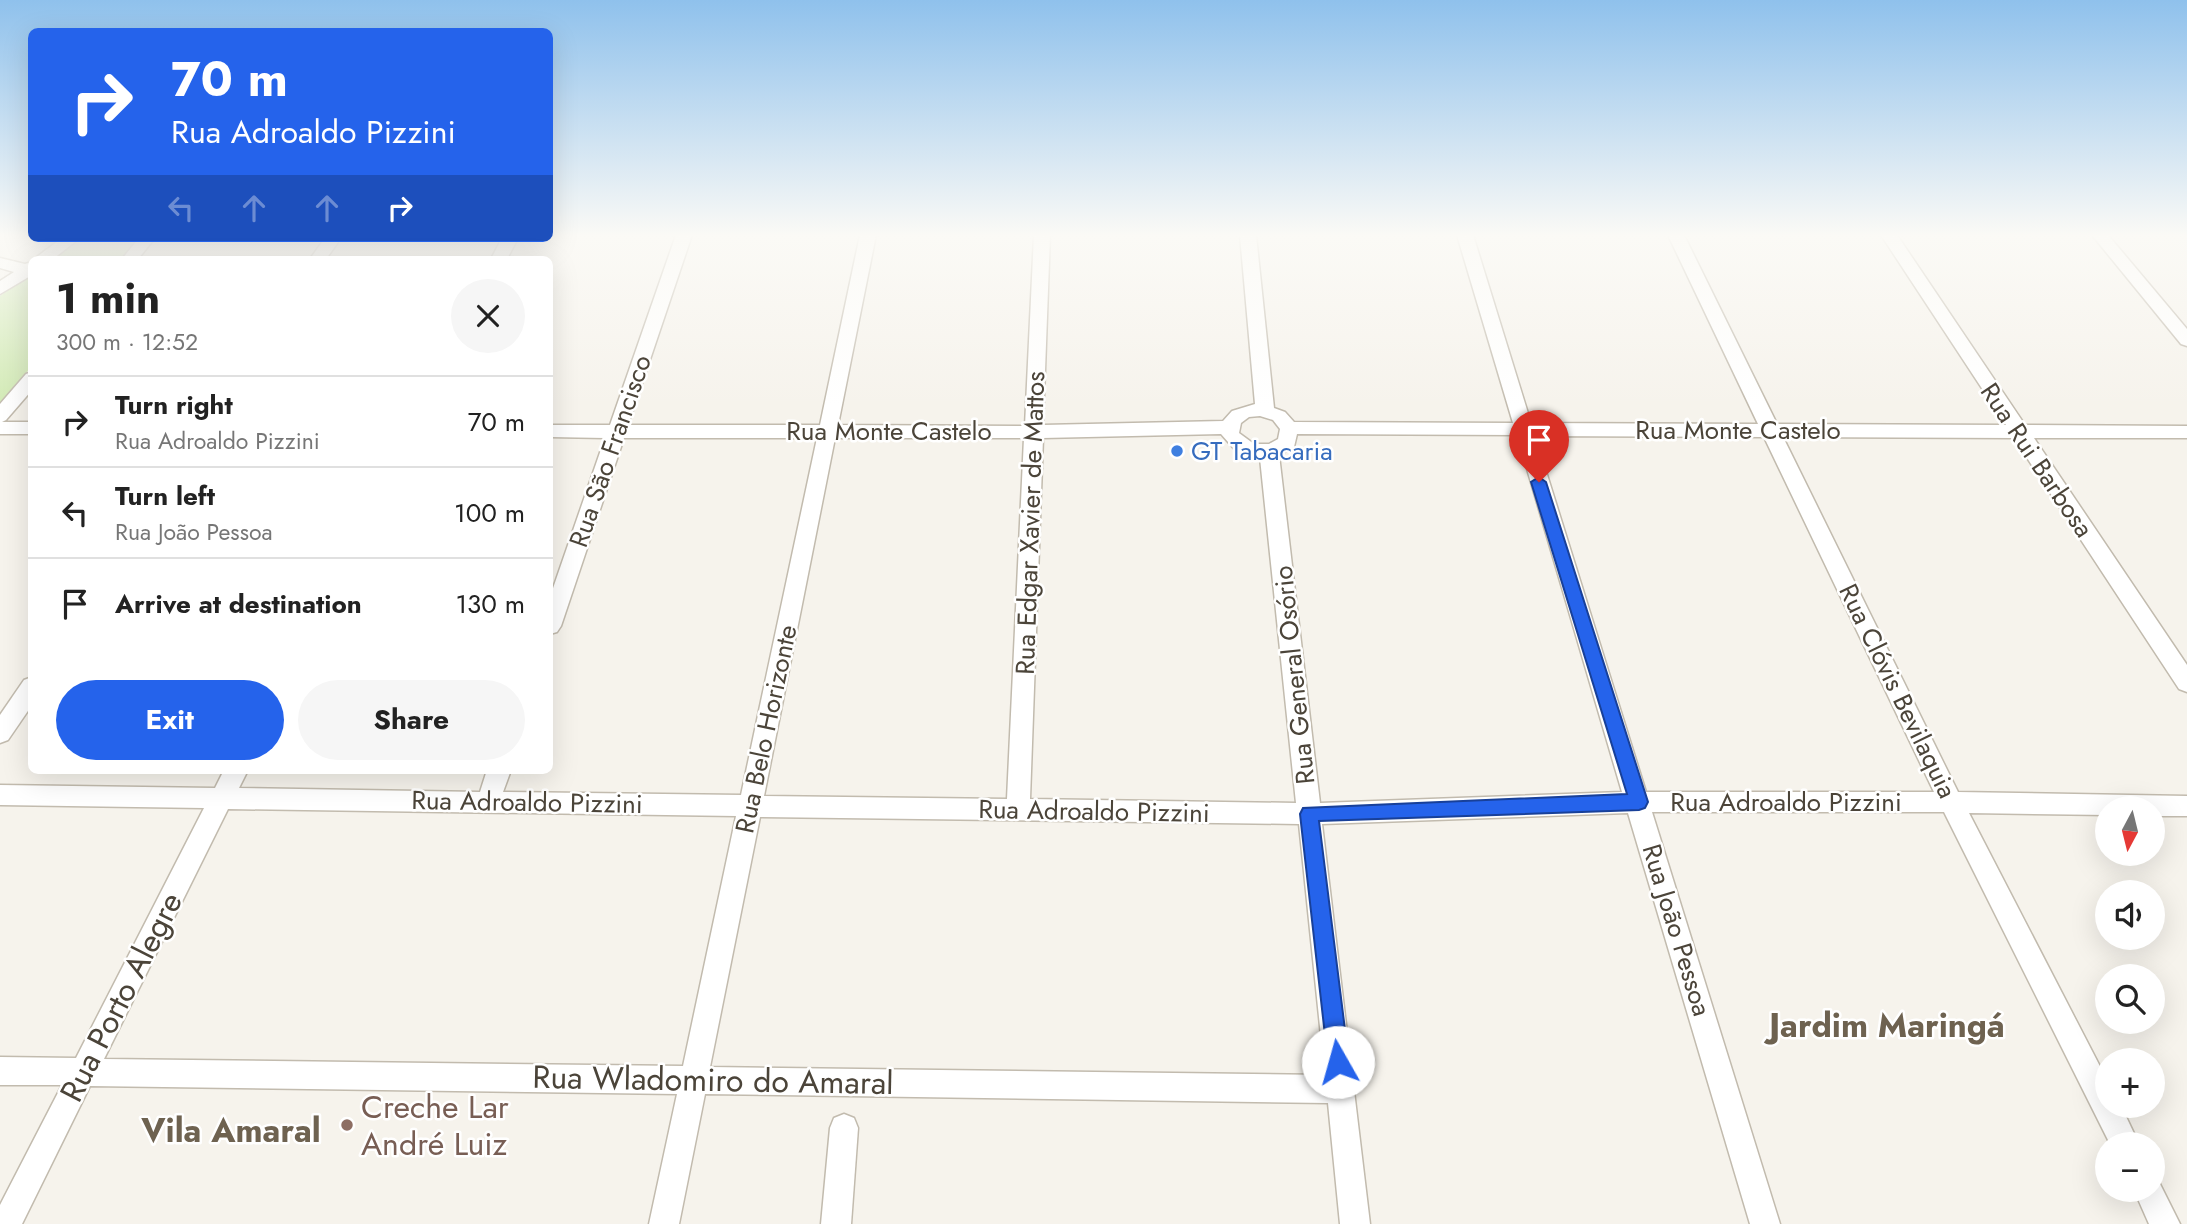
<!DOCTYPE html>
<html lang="en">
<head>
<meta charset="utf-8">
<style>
  body { margin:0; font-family:Jost,sans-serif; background:#f6f6f6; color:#222; height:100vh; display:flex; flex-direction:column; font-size:26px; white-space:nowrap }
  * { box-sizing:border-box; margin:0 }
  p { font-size:23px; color:#767676 }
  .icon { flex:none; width:38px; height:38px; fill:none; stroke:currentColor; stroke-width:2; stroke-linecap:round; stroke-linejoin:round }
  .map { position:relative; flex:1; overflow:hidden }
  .side { position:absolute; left:28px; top:256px; width:525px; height:518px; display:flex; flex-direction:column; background:#fff; border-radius:10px; box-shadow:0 7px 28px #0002 }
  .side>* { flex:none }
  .top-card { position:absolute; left:28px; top:28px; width:525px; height:214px; border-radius:10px; box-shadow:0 7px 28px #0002; background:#2563eb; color:#fff; overflow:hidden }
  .needle { width:46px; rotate:187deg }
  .tools { position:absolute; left:2095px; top:796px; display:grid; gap:14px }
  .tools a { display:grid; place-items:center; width:70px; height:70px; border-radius:50%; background:#fff; box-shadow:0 7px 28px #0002; font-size:35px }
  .pin { position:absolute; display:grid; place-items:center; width:60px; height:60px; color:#fff; margin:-72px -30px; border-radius:50% 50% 50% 0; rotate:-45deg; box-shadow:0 0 7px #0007 }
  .pin .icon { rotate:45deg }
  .me { position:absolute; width:77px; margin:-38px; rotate:353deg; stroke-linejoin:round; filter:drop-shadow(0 0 5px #0008) }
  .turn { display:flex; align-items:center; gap:24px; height:147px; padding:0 28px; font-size:32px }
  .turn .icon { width:91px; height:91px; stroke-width:2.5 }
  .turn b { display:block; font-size:49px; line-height:60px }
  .lanes { display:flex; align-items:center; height:66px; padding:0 28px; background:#0003; justify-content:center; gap:35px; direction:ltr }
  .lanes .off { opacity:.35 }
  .round { display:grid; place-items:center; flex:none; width:74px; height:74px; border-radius:37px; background:#f6f6f6 }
  .headline { display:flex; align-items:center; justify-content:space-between; height:119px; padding:0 28px }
  h1 { font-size:42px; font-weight:700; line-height:52px }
  .primary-button { display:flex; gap:14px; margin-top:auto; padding:14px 28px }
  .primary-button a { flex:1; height:80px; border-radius:42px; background:#2563eb; color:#fff; font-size:28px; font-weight:700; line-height:80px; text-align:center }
  .primary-button a+a { background:#f6f6f6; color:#222 }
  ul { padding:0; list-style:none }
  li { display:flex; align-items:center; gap:21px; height:91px; padding:0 28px; border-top:2px solid #e0e0e0 }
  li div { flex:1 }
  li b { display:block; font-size:26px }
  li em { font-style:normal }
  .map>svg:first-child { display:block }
</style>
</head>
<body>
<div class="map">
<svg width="2187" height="1224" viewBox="0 0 2187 1224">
  <rect width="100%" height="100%" fill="#f6f3ec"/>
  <g fill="#d2eab5">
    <polygon points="84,238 140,238 123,259 53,259"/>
    <polygon points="31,274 31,367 0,404 0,296"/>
  </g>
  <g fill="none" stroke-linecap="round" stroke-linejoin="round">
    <g stroke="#c2bbae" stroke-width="3">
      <g id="minor">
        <path d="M676 235H692L628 425H820L860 235H876L838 425 1025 426 1034 235H1050L1043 425 1223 421 1232 411 1255 404 1240 235H1256L1274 408 1285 412 1294 422 1513 423 1457 235H1473L1531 423 1758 424 1668 235H1684L1777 424 2006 425 1881 235H1897L2025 425 2187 426V438H2034L2187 665V692L2179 689 2014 438 1783 437 1958 792 2187 796V816H2152V808H2107V815L1969 813 2107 1080V1106H2121L2139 1144H2110L1944 812H1652L1780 1224H1750L1628 813 1322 824 1370 1224H1340L1328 1103 705 1094 679 1224H649L677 1094 90 1086 22 1224H0V1205L62 1085H0V1057L76 1058 204 808 0 805V785L215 788 224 770H248L239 788 480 792 487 770H511L503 792 741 795 817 438H624L561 626 557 632 550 634V597L605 438 550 437V425H610ZM1260 416 1273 420 1280 429 1278 439 1269 444H1254L1239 433 1241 423 1249 417ZM1221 434 1236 451 1260 458 1296 803 1030 799 1043 438ZM1297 434 1517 435 1622 792 1320 803 1279 455 1294 447ZM1535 436 1764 437 1934 792H1646ZM835 438H1024L1007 799 764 796ZM228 809 736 816 683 1066 104 1059ZM760 817 1299 824 1325 1075 710 1067Z"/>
        <polygon points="2092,235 2108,235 2187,329 2187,346 2181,344"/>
        <polygon points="62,238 80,238 53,259 34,259"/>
        <polygon points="139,238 155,238 138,259 122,259"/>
        <polygon points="325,238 341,238 326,259 310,259"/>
        <polygon points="502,238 518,238 507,259 491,259"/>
        <polygon points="0,258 25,264 32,262 32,275 0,294 0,281 14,272 0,268"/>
        <polygon points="32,372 32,390 6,420 2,422 32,422 32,434 0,434 0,404 26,374"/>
        <polygon points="32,677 32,705 8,740 0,743 0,715 24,680"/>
        <polygon points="844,1114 854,1118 858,1128 851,1224 821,1224 830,1128 834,1118"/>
        <polygon points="2152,1177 2158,1180 2180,1224 2149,1224 2134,1190 2152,1190"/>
      </g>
    </g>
    <use href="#minor" fill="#fff" fill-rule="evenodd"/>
  </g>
  <linearGradient id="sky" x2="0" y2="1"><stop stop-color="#8fc1ec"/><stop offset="0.58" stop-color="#fbfaf6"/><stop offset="1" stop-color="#fbfaf6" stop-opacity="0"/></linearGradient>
  <rect width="2187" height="406" fill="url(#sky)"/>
  <polygon fill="#2563eb" stroke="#184099" stroke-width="2" points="1539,477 1546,482 1648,802 1645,808 1639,810 1319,821 1349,1062 1346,1069 1338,1072 1331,1069 1328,1062 1300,814 1303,808 1627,794 1531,482"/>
  <circle fill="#3f7fe0" stroke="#fff" stroke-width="2.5" cx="1177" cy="451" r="7"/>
  <circle fill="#8d6e63" stroke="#fff" stroke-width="2.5" cx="347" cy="1125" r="7"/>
  <g text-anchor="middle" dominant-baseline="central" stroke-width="5" stroke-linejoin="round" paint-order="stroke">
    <g font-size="26" fill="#4b4439" stroke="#fff">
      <text x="1738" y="430">Rua Monte Castelo</text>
      <text x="889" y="431">Rua Monte Castelo</text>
      <text transform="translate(610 451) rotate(-71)">Rua São Francisco</text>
      <text transform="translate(2037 460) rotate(56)">Rua Rui Barbosa</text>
      <text transform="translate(1030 523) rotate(-88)">Rua Edgar Xavier de Mattos</text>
      <text transform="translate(1294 675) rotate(-96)">Rua General Osório</text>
      <text transform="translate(1898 691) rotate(64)">Rua Clóvis Bevilaquia</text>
      <text transform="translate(766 729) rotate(-78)">Rua Belo Horizonte</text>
      <text transform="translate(527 802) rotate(1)">Rua Adroaldo Pizzini</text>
      <text x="1786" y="802">Rua Adroaldo Pizzini</text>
      <text transform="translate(1094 811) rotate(1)">Rua Adroaldo Pizzini</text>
      <text transform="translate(1677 930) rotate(73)">Rua João Pessoa</text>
    </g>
    <g font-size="26" fill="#366cbe" stroke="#fff" text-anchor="start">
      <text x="1191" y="451">GT Tabacaria</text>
    </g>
    <g font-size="32" fill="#4b4439" stroke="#fff">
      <text transform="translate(121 997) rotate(-63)">Rua Porto Alegre</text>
      <text transform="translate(713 1080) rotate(1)">Rua Wladomiro do Amaral</text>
    </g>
    <g font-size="32" fill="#785e54" stroke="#fff" text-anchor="start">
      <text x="361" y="1107">Creche Lar<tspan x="361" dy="37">André Luiz</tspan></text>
    </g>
    <g font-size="33" font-weight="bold" fill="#6e6250" stroke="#fff">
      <text x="1887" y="1025">Jardim Maringá</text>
      <text x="231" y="1130">Vila Amaral</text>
    </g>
  </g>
</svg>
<div class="tools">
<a><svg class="needle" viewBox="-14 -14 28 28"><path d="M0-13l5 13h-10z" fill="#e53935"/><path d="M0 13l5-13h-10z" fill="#767676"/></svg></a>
<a><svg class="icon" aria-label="sound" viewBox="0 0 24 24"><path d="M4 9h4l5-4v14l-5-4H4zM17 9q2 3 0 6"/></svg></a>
<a><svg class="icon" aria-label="search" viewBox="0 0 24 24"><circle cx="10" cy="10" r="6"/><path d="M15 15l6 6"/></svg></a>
<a>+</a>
<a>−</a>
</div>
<div class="pin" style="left:1539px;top:482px;background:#d93025"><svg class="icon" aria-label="arrive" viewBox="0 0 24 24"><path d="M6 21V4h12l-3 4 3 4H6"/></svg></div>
<svg class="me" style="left:1338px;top:1062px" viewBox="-20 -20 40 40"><circle r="19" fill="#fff"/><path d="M0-13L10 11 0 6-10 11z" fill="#2563eb"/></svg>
<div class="top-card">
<div class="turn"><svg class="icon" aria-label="right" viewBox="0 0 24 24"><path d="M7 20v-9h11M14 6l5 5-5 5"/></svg><div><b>70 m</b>Rua Adroaldo Pizzini</div></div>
<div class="lanes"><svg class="icon off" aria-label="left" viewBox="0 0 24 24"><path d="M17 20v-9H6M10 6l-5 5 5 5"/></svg><svg class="icon off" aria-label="ahead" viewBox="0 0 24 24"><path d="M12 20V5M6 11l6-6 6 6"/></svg><svg class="icon off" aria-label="ahead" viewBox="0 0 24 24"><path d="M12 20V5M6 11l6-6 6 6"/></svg><svg class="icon" aria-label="right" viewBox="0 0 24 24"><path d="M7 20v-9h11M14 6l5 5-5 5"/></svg></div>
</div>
<section class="side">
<div class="headline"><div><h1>1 min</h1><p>300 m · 12:52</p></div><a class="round"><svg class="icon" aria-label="close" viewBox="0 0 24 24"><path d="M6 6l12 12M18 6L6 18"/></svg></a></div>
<ul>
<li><svg class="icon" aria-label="right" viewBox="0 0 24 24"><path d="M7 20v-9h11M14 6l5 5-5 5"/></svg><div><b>Turn right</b><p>Rua Adroaldo Pizzini</p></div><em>70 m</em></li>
<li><svg class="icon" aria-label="left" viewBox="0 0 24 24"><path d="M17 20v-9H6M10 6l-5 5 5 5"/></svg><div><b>Turn left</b><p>Rua João Pessoa</p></div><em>100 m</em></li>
<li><svg class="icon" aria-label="arrive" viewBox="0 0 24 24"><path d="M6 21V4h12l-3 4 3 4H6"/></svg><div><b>Arrive at destination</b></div><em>130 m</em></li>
</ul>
<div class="primary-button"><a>Exit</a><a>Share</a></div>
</section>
</div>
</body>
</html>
